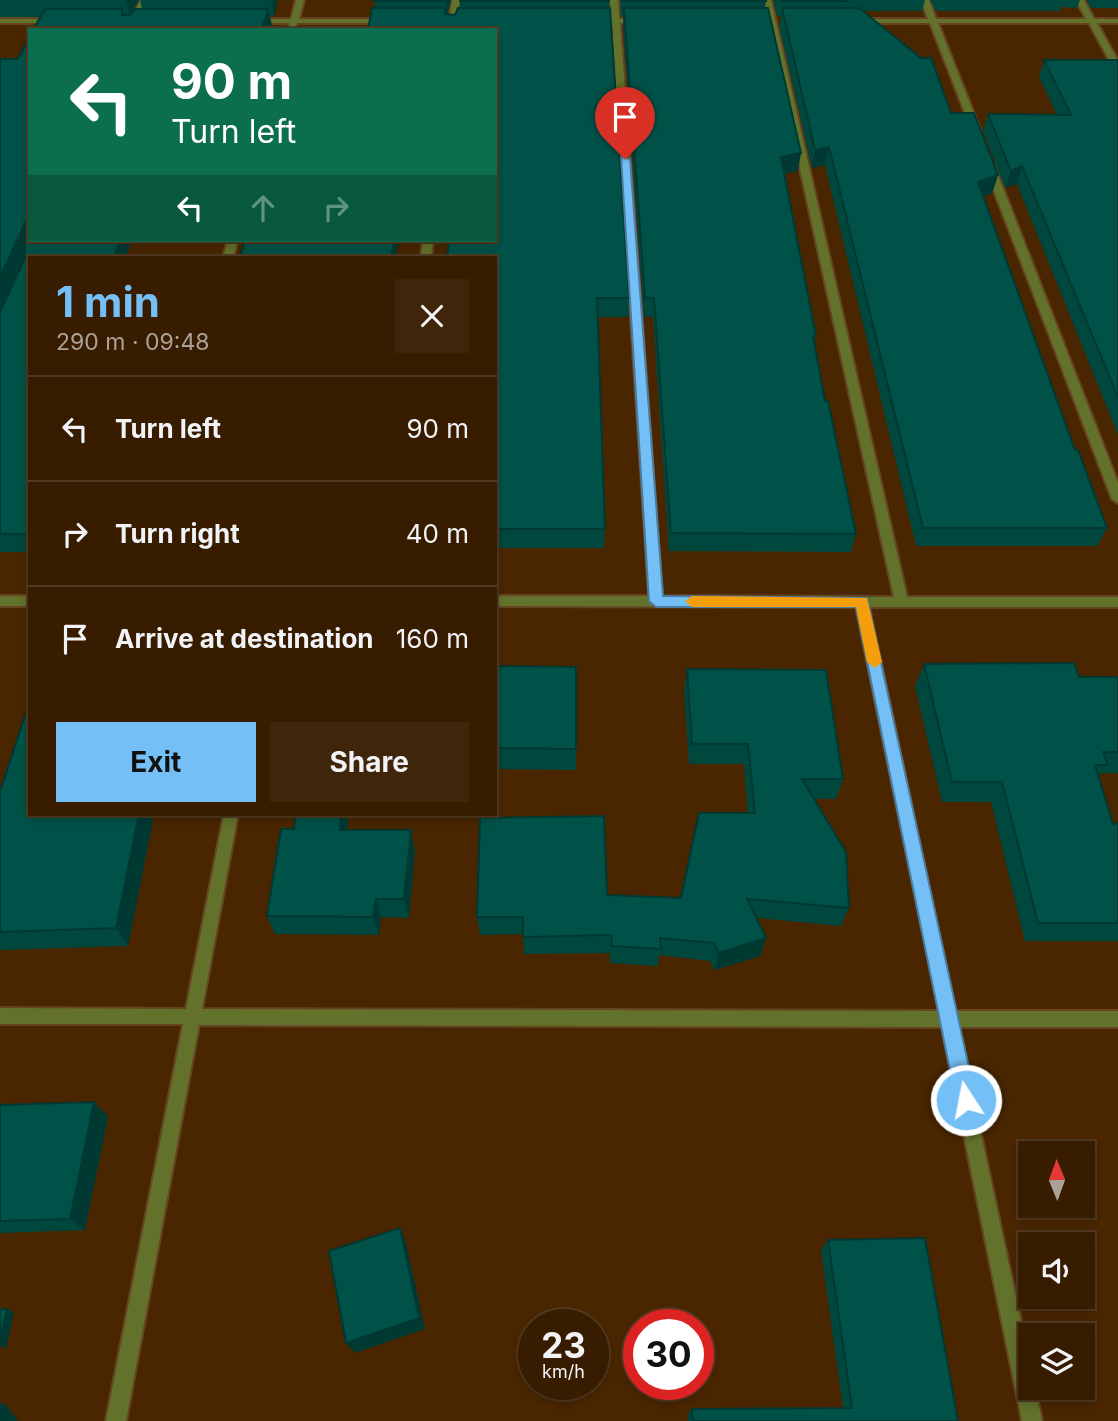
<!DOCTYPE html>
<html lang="en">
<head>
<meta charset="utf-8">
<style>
  body { margin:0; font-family:Inter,sans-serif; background:#3f250a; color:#f1f3f6; height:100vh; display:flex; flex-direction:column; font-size:26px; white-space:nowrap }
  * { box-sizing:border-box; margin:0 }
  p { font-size:23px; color:#aba199 }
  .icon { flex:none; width:38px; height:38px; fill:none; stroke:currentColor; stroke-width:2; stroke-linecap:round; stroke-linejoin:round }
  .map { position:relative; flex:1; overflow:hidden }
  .panel { position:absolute; left:28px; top:256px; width:469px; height:560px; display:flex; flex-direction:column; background:#381c00; border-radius:0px; box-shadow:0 4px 10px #0003,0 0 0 2px #523a22 }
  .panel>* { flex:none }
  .hud { position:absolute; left:28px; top:28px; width:469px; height:214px; border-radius:0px; box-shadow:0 4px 10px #0003,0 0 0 2px #523a22; background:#0b6e4f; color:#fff; overflow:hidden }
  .needle { width:46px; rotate:359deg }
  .tools { position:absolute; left:1018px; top:1141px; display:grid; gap:14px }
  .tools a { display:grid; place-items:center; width:77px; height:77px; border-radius:0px; background:#381c00; box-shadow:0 4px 10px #0003,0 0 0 2px #523a22; font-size:35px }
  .speed { position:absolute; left:518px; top:1309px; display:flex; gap:14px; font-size:35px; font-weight:700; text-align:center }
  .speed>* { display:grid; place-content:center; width:91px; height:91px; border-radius:50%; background:#381c00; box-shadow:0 4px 10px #0003,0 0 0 2px #523a22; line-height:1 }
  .speed small { font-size:18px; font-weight:400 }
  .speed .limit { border:10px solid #d22; background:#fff; color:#111 }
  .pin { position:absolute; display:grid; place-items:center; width:60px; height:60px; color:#fff; margin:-72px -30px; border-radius:50% 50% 50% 0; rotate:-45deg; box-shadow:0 0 7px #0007 }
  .pin .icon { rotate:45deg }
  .me { position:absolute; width:77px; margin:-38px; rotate:349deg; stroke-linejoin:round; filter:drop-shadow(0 0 5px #0008) }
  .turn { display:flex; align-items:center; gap:24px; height:147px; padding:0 28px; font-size:32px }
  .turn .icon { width:91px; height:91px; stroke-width:2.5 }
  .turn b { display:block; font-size:49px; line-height:60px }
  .lanes { display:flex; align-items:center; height:66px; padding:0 28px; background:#0003; justify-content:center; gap:35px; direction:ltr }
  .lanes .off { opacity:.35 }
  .round { display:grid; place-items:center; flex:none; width:74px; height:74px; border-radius:0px; background:#3f250a }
  .headline { display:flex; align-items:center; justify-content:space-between; height:119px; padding:0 28px }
  h1 { font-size:42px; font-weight:700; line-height:52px; color:#74c0f6 }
  .action { display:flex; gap:14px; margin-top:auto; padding:14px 28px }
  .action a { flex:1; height:80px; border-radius:0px; background:#74c0f6; color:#111; font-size:28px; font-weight:700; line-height:80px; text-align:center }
  .action a+a { background:#3f250a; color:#f1f3f6 }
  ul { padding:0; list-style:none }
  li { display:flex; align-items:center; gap:21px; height:105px; padding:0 28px; border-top:2px solid #523a22 }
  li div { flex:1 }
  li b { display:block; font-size:26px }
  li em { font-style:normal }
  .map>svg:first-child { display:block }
</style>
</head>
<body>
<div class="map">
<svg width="1118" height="1421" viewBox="0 0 1118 1421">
  <rect width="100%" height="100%" fill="#4a2600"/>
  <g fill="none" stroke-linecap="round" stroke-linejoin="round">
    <g stroke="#642" stroke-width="4">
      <g id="street">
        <polygon points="140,0 148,0 135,30 127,30"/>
        <polygon points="296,0 304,0 299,19 387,19 391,21 387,23 297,23 295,30 289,30 289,23 253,23 249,21 253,19 291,19"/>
        <polygon points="452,0 460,0 456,30 448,30"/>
        <polygon points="610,0 618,0 619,19 643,19 647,21 643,23 620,23 662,596 894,597 763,0 771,0 907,597 1118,597 1118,607 869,607 955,1011 1118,1011 1118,1027 958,1027 1031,1368 1031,1388 1035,1388 1042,1421 1022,1421 942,1027 199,1025 126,1421 106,1421 183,1024 0,1024 0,1008 186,1009 224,814 238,814 202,1009 939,1011 856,607 495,606 495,596 649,596 612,23 593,23 589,21 593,19 611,19"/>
        <polygon points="921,0 929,0 936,19 1086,19 1076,0 1084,0 1094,19 1118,19 1118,23 1097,23 1118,61 1118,72 1114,69 1089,23 938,23 980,129 972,131 930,23 855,23 851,21 855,19 928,19"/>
        <polygon points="0,19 55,19 59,21 55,23 0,23"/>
        <polygon points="986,163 994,165 1118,483 1118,503 1112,499 984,165"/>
        <polygon points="228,240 238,240 233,257 223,257"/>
        <polygon points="423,240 433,240 431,257 421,257"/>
        <rect x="0" y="596" width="30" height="10"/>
      </g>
    </g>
    <use href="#street" fill="#62722b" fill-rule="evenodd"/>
  </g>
  <g fill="#00473e" fill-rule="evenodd">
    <polygon points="0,0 139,0 132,13 142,9 140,0 278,0 274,16 270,16 272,26 40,17 0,17"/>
    <polygon points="375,0 451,0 447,14 455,15 460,8 460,0 609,0 629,298 628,317 597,317 605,529 604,548 495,548 495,30 375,8"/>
    <polygon points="620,0 766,0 765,8 798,171 785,174 816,336 814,345 825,401 856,534 851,552 669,551 653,317 644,317 623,26 623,16 621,16"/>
    <polygon points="773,0 925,0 922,11 862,11 951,113 998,175 992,193 983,197 1075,450 1107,528 1097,546 916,546 825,165 812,168 779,26 781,16 777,16"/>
    <polygon points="930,0 1080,0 1077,8 1061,7 1060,11 936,11"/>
    <polygon points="1086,0 1118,0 1118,8 1091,8"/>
    <path d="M30 36V240H132L126 257H30V552H0V59H18ZM25 256V258L1 311Z"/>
    <polygon points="1044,60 1118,60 1118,435 1017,184 1005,188 983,131 988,114 1057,115 1039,77"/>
    <polygon points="924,664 1079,677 1118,677 1118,773 1102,773 1099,777 1113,824 1118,823 1118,941 1025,941 991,802 942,802 915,686"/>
    <polygon points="495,666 576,667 576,770 495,769"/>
    <polygon points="687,669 843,779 836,799 814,799 849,908 841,926 757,918 766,938 760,956 714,970 710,961 659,955 658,966 610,963 610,953 524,954 523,934 480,935 477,917 607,895 681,898 748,813 744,764 689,764 684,691"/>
    <polygon points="0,792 154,814 128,946 0,950"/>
    <polygon points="296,814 349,814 347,830 415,850 409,918 381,917 379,935 275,934 267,916 294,829"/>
    <polygon points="0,1105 108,1116 85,1230 0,1233"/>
    <polygon points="828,1240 958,1421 688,1421 688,1414 692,1409 843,1408 821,1250"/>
  </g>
  <g fill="#003932">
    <polygon points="126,0 139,0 130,16"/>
    <polygon points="271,0 278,0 274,16"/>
    <polygon points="446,0 451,0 447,16 446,1"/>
    <polygon points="268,9 272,26 270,30 262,30"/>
    <polygon points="829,147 825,165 812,168 815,150"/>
    <polygon points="801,153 798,171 778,175 781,157"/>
    <polygon points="1022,166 1017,184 1005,188 1011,171"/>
    <polygon points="998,175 992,193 972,201 978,182"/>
    <polygon points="26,221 30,232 30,240 32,240 0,313 0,277"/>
    <polygon points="120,240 132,240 126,257 114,257"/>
    <polygon points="394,240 399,240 396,257 391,257"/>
    <polygon points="139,814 154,814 128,946 116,928"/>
    <polygon points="341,814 349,814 345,849 340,830"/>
    <polygon points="411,830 415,850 409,918 404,899"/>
    <polygon points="376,899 381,917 379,935 373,917"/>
    <polygon points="766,938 760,956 714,970 719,953"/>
    <polygon points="94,1102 108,1116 85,1230 70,1219"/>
    <polygon points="400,1228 406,1243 425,1329 355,1353 346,1343"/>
    <polygon points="7,1309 14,1312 6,1349 0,1346 0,1342"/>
    <polygon points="0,1403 6,1405 18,1421 0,1421"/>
  </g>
  <g fill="#005248" stroke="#003932" stroke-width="2">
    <polygon points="375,0 446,0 446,1 374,1"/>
    <rect x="460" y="0" width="149" height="1"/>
    <rect x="622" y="0" width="144" height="1"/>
    <polygon points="779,0 846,0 847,1 779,1"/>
    <polygon points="372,8 445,8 445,14 455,15 458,8 610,8 629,298 597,298 605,529 495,529 495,257 447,257 449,240 495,240 495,30 368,30"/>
    <polygon points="624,8 768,8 801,153 781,157 816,336 813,336 825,401 828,401 856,534 671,533 654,298 645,298"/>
    <polygon points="782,8 859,8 921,58 931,58 951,113 974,113 998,175 978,182 1075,450 1078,450 1107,528 923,528 829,147 815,150"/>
    <polygon points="45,9 122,9 122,15 130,15 135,9 268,9 262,30 33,30"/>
    <polygon points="30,36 30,221 26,221 0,277 0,59 18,59"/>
    <polygon points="1044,60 1118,60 1118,397 1022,166 1011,171 988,114 1071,115"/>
    <polygon points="32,240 120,240 114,257 30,257 30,534 0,534 0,312 25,258 25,243"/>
    <polygon points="245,240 394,240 391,257 240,257"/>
    <polygon points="1074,663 1079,677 1118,677 1118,752 1103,752 1108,765 1095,765 1113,824 1118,823 1118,923 1038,923 1002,782 952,782 924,664"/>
    <polygon points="495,666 576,667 576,749 495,748"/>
    <polygon points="687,669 826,670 843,779 802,779 846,852 849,908 747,899 766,938 719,953 714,943 660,938 661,949 611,946 612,935 523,937 523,917 477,917 480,818 604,816 607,895 681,898 699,813 755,813 748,744 692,744"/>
    <polygon points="30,700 30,814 139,814 116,928 0,932 0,792"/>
    <polygon points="296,814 341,814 340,830 411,830 404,899 376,899 373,917 267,916 281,829 294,829"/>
    <polygon points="94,1102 70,1219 0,1221 0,1105"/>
    <polygon points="400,1228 419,1318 346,1343 329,1251"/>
    <polygon points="925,1238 958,1421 693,1421 692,1409 852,1408 828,1240"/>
    <polygon points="0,1309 7,1309 0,1342"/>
  </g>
  <polygon fill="#74c0f6" stroke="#4b7da0" stroke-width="2" points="621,157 630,159 663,596 867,598 976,1100 973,1106 966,1109 959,1106 956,1100 856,607 656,607 649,601"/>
  <polygon fill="#f59e0b" points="692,596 867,598 882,662 875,668 867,662 856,607 692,607 685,601"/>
</svg>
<div class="tools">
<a><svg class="needle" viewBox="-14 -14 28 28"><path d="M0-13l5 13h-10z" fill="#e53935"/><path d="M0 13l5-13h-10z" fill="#aba199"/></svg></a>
<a><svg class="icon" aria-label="sound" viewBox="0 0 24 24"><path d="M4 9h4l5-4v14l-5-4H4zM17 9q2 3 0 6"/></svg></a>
<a><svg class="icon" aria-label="layers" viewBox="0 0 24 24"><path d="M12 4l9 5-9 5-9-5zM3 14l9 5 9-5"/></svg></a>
</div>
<div class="speed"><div>23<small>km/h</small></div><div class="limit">30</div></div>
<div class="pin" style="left:625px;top:159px;background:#d93025"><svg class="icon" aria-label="arrive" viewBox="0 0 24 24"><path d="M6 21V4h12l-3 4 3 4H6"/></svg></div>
<svg class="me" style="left:966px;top:1100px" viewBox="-20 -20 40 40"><circle r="17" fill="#74c0f6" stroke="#fff" stroke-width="3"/><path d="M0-11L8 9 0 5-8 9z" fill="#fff"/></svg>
<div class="hud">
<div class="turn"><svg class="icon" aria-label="left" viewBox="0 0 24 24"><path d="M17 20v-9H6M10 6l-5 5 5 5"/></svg><div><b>90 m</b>Turn left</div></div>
<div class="lanes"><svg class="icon" aria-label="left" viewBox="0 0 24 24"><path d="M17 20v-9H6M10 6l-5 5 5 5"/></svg><svg class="icon off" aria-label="ahead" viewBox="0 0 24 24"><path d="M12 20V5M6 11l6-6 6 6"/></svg><svg class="icon off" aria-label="right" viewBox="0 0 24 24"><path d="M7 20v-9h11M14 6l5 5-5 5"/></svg></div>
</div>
<section class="panel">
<div class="headline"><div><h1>1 min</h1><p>290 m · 09:48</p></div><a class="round"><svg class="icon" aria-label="close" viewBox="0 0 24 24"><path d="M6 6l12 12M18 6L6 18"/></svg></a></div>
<ul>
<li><svg class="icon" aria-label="left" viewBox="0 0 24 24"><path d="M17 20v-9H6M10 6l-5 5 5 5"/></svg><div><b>Turn left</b></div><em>90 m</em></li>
<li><svg class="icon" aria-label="right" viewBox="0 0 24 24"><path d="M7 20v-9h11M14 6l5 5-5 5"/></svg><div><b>Turn right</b></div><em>40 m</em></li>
<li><svg class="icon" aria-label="arrive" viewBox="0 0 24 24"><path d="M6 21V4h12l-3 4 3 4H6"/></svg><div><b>Arrive at destination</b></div><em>160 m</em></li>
</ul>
<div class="action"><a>Exit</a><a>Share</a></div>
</section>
</div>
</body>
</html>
